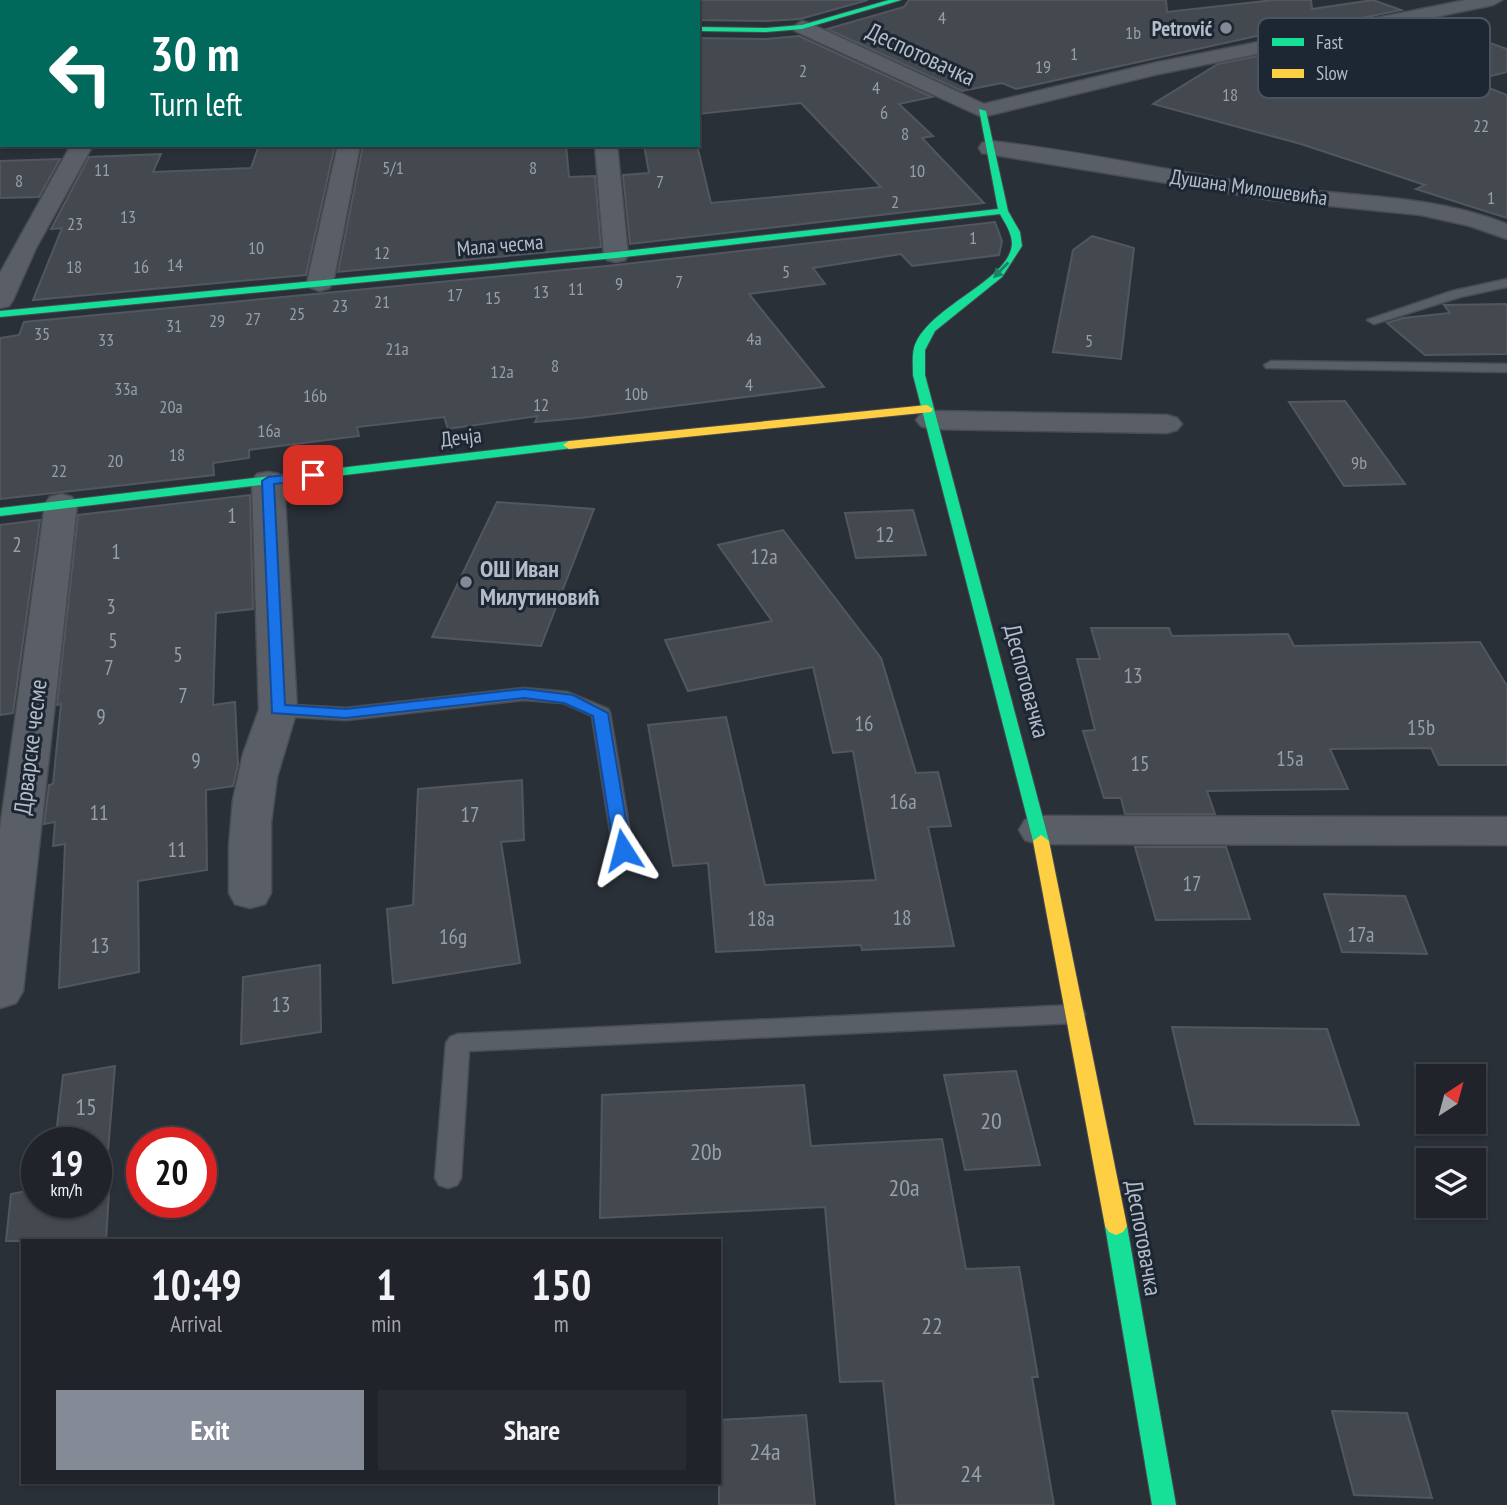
<!DOCTYPE html>
<html lang="en">
<head>
<meta charset="utf-8">
<style>
  body { margin:0; font-family:"PT Sans Narrow",sans-serif; background:#282c32; color:#f1f3f6; height:100vh; display:flex; flex-direction:column; font-size:26px; white-space:nowrap }
  * { box-sizing:border-box; margin:0 }
  p { font-size:23px; color:#a2a4a8 }
  .icon { flex:none; width:38px; height:38px; fill:none; stroke:currentColor; stroke-width:2; stroke-linecap:round; stroke-linejoin:round }
  .map { position:relative; flex:1; overflow:hidden }
  .panel { position:absolute; left:21px; top:1239px; width:700px; height:245px; display:flex; flex-direction:column; background:#20242a; border-radius:0px; box-shadow:0 2px 5px #0004,0 0 0 2px #3d4147 }
  .panel>* { flex:none }
  .hud { position:absolute; left:0px; top:0px; width:700px; height:147px; box-shadow:0 2px 5px #0004,0 0 0 2px #3d4147; background:#00695c; color:#fff; overflow:hidden }
  .needle { width:46px; rotate:36deg }
  .fabs { position:absolute; left:1416px; top:1064px; display:grid; gap:14px }
  .fabs a { display:grid; place-items:center; width:70px; height:70px; border-radius:0px; background:#20242a; box-shadow:0 2px 5px #0004,0 0 0 2px #3d4147; font-size:35px }
  .speed { position:absolute; left:21px; top:1127px; display:flex; gap:14px; font-size:35px; font-weight:700; text-align:center }
  .speed>* { display:grid; place-content:center; width:91px; height:91px; border-radius:50%; background:#20242a; box-shadow:0 2px 5px #0004,0 0 0 2px #3d4147; line-height:1 }
  .speed small { font-size:18px; font-weight:400 }
  .speed .limit { border:10px solid #d22; background:#fff; color:#111 }
  .pin { position:absolute; display:grid; place-items:center; width:60px; height:60px; color:#fff; margin:-30px; border-radius:14px; box-shadow:0 4px 10px #0006 }
  .me { position:absolute; width:77px; margin:-38px; rotate:351deg; stroke-linejoin:round; filter:drop-shadow(0 0 5px #0008) }
  .turn { display:flex; align-items:center; gap:24px; height:147px; padding:0 35px; font-size:32px }
  .turn .icon { width:91px; height:91px; stroke-width:2.5 }
  .turn b { display:block; font-size:49px; line-height:60px }
  .eta { display:flex; justify-content:space-evenly; align-items:center; height:119px; text-align:center }
  .eta b { font-size:42px; font-weight:600; line-height:49px }
  .action { display:flex; gap:14px; margin-top:auto; padding:14px 35px }
  .action a { flex:1; height:80px; border-radius:0px; background:#848b96; color:#fff; font-size:28px; font-weight:600; line-height:80px; text-align:center }
  .action a+a { background:#282c32; color:#f1f3f6 }
  .map>svg:first-child { display:block }
</style>
</head>
<body>
<div class="map">
<svg width="1507" height="1505" viewBox="0 0 1507 1505">
  <rect width="100%" height="100%" fill="#2a3038"/>
  <g fill="#444950" stroke="#52575f" stroke-width="2">
    <polygon points="698,0 868,0 800,19 766,21 698,20"/>
    <polygon points="909,0 1166,0 1167,12 1274,0 1311,0 1312,9 1373,0 1401,10 1260,39 1270,33 1016,89 1002,83 962,91 827,29 904,7"/>
    <polygon points="1429,21 1507,49 1507,72 1471,81 1507,95 1507,218 1416,189 1425,185 1301,144 1153,104 1218,64"/>
    <polygon points="799,36 932,97 899,104 933,136 922,138 984,203 630,244 623,175 649,173 644,145 697,145 711,203 881,187 801,103 698,114 698,38 766,39"/>
    <polygon points="328,145 335,145 306,275 33,300 62,228 51,229 89,157 161,154 153,172 251,168 258,148"/>
    <polygon points="363,145 566,145 569,177 595,176 601,247 338,272"/>
    <polygon points="60,159 39,197 0,198 0,161"/>
    <polygon points="995,222 1002,241 999,255 912,266 901,254 813,268 825,284 749,294 824,387 580,418 535,422 538,416 448,429 444,417 357,427 359,436 249,450 249,458 213,463 214,475 0,499 0,338 19,335 24,322 616,265"/>
    <polygon points="1092,236 1134,248 1121,359 1053,352 1073,250"/>
    <polygon points="1507,304 1507,354 1425,355 1387,323 1403,318 1450,313 1444,305"/>
    <polygon points="1345,401 1405,484 1344,486 1289,402"/>
    <polygon points="250,495 253,609 216,613 213,705 235,702 238,764 233,786 206,790 207,870 138,881 139,972 59,988 65,844 53,846 55,822 44,824 49,785 53,784 61,704 57,705 78,515"/>
    <polygon points="497,502 594,509 541,646 432,637"/>
    <polygon points="913,510 926,555 856,558 845,513"/>
    <polygon points="40,520 13,713 0,715 0,525"/>
    <polygon points="783,530 881,658 916,773 938,772 951,826 928,827 954,946 862,950 861,945 716,952 708,863 673,866 648,725 726,717 765,885 876,880 853,751 833,753 813,667 688,691 665,640 772,621 718,545"/>
    <polygon points="1091,628 1169,628 1172,636 1288,634 1294,646 1480,642 1507,686 1507,765 1439,765 1431,748 1330,749 1348,789 1207,791 1215,814 1125,814 1121,798 1104,798 1083,731 1095,730 1077,659 1100,659"/>
    <polygon points="522,780 524,840 501,842 520,963 393,983 387,909 413,905 418,789"/>
    <polygon points="1135,847 1226,847 1250,919 1156,920"/>
    <polygon points="1324,894 1405,896 1427,954 1342,952"/>
    <polygon points="320,965 321,1032 241,1044 243,977"/>
    <polygon points="1172,1027 1327,1029 1359,1125 1195,1124"/>
    <polygon points="115,1066 106,1176 110,1176 106,1241 6,1241 11,1194 37,1189 37,1202 96,1202 96,1143 55,1143 63,1075"/>
    <polygon points="1016,1071 1040,1165 965,1170 944,1075"/>
    <polygon points="804,1085 811,1146 942,1139 966,1269 1019,1267 1038,1377 1032,1377 1054,1505 896,1505 883,1381 840,1382 825,1207 600,1218 602,1095"/>
    <polygon points="1332,1411 1407,1413 1432,1498 1354,1495"/>
    <polygon points="806,1415 815,1505 719,1505 719,1420"/>
  </g>
  <g fill="none" stroke-linecap="round" stroke-linejoin="round">
    <g stroke="#484c53" stroke-width="3">
      <g id="lane">
        <polygon points="24,0 32,0 23,2"/>
        <polygon points="1507,279 1507,287 1460,297 1374,324 1367,320 1452,291"/>
        <polygon points="1271,361 1507,364 1507,372 1266,368 1264,365"/>
        <polygon points="524,688 567,692 608,709 610,713 633,850 630,855 616,855 613,850 592,716 563,703 524,700 346,720 278,716 269,710 278,704 346,708"/>
        <polygon points="1074,1005 1082,1008 1085,1014 1082,1020 1074,1023 469,1051 461,1178 457,1185 448,1188 439,1185 435,1178 446,1043 450,1037 458,1034"/>
      </g>
    </g>
    <g stroke="#484c53" stroke-width="3">
      <g id="street">
        <polygon points="1466,0 1502,0 1493,5 1154,75 982,117 795,31 793,27 802,21 809,23 984,104 1154,63"/>
        <rect x="0" y="118" width="2" height="12"/>
        <path d="M990 141C1084 151 1177 173 1270 186 1350 197 1431 194 1507 224V239L1470 226 1421 215 1272 200 982 153 979 148 982 143Z"/>
        <polygon points="71,145 93,145 36,248 13,300 9,306 0,308 0,273"/>
        <polygon points="338,145 360,145 333,283 329,288 320,291 311,288 307,283"/>
        <polygon points="595,145 617,145 628,255 625,260 616,262 607,260 604,255"/>
        <polygon points="931,411 1167,415 1177,418 1182,424 1177,430 1167,433 931,429 921,426 916,420 921,414"/>
        <polygon points="268,472 279,474 284,481 297,710 277,777 271,823 271,893 265,904 250,908 235,904 229,893 229,846 233,800 243,754 259,710 252,481 257,474"/>
        <polygon points="61,494 72,497 77,504 23,991 16,1003 0,1008 0,829 45,504 50,497"/>
        <polygon points="1039,816 1507,817 1507,845 1039,844 1025,840 1019,830 1025,820"/>
      </g>
    </g>
    <g stroke="#484c53" stroke-width="2">
      <g id="fast">
        <polygon points="889,0 901,0 802,29 766,32 698,31 698,27 766,28 802,25"/>
        <rect x="0" y="14" width="2" height="4"/>
        <path d="M979 109 986 111 1008 211 1020 232 1022 246 1002 277 935 331 925 350V375L1049 841 1041 847 1033 841 913 375C913 366 912 357 914 348 926 307 1010 281 1012 244 1012 233 1005 223 1000 214L616 258 0 317V311L616 252 998 209Z"/>
        <polygon points="569,441 573,442 573,448 0,516 0,508"/>
        <polygon points="1116,1217 1123,1220 1127,1226 1176,1505 1152,1505 1105,1226 1109,1220"/>
      </g>
    </g>
    <g stroke="#484c53" stroke-width="2">
      <g id="slow">
        <polygon points="927,405 933,409 931,412 569,449 563,445 569,441"/>
        <polygon points="1041,835 1049,841 1127,1226 1123,1232 1116,1235 1109,1232 1105,1226 1033,841"/>
      </g>
    </g>
    <use href="#lane" fill="#5a5e66" fill-rule="evenodd"/>
    <use href="#street" fill="#5a5e66" fill-rule="evenodd"/>
    <use href="#fast" fill="#16e098" fill-rule="evenodd"/>
    <use href="#slow" fill="#ffcf43" fill-rule="evenodd"/>
  </g>
  <defs><path id="oneway-solid" d="M-6-.8H1V-3.2L6.5 0L1 3.2V.8H-6Z" transform="scale(1.75)"/></defs>
  <use fill="#1a8366" href="#oneway-solid" transform="translate(1001 270) rotate(134)"/>
  <polygon fill="#1a73e8" stroke="#114b97" stroke-width="2" points="313,472 319,475 317,478 274,484 285,705 346,709 524,689 573,695 608,713 631,850 629,854 617,854 614,850 593,716 564,703 524,698 346,718 272,713 262,481 268,477"/>
  <g fill="#848b96" stroke="#1d2633" stroke-width="2.5">
    <circle cx="1226" cy="28" r="7"/>
    <circle cx="466" cy="582" r="7"/>
  </g>
  <g text-anchor="middle" dominant-baseline="central" stroke-width="6" stroke-linejoin="round" paint-order="stroke">
    <g font-size="18" fill="#989fab">
      <text x="942" y="17">4</text>
      <text x="1133" y="32">1b</text>
      <text x="1074" y="53">1</text>
      <text x="1043" y="66">19</text>
      <text x="803" y="70">2</text>
      <text x="876" y="87">4</text>
      <text x="1230" y="94">18</text>
      <text x="884" y="112">6</text>
      <text x="1481" y="125">22</text>
      <text x="905" y="133">8</text>
      <text x="393" y="167">5/1</text>
      <text x="533" y="167">8</text>
      <text x="102" y="169">11</text>
      <text x="917" y="170">10</text>
      <text x="19" y="180">8</text>
      <text x="660" y="181">7</text>
      <text x="1491" y="197">1</text>
      <text x="895" y="201">2</text>
      <text x="128" y="216">13</text>
      <text x="75" y="223">23</text>
      <text x="973" y="237">1</text>
      <text x="256" y="247">10</text>
      <text x="382" y="252">12</text>
      <text x="175" y="264">14</text>
      <text x="74" y="266">18</text>
      <text x="141" y="266">16</text>
      <text x="786" y="271">5</text>
      <text x="679" y="281">7</text>
      <text x="619" y="283">9</text>
      <text x="576" y="288">11</text>
      <text x="541" y="291">13</text>
      <text x="455" y="294">17</text>
      <text x="493" y="297">15</text>
      <text x="382" y="301">21</text>
      <text x="340" y="305">23</text>
      <text x="297" y="313">25</text>
      <text x="253" y="318">27</text>
      <text x="217" y="320">29</text>
      <text x="174" y="325">31</text>
      <text x="42" y="333">35</text>
      <text x="754" y="338">4a</text>
      <text x="106" y="339">33</text>
      <text x="1089" y="340">5</text>
      <text x="397" y="348">21a</text>
      <text x="555" y="365">8</text>
      <text x="502" y="371">12a</text>
      <text x="749" y="384">4</text>
      <text x="126" y="388">33a</text>
      <text x="636" y="393">10b</text>
      <text x="315" y="395">16b</text>
      <text x="541" y="404">12</text>
      <text x="171" y="406">20a</text>
      <text x="269" y="430">16a</text>
      <text x="177" y="454">18</text>
      <text x="115" y="460">20</text>
      <text x="1359" y="462">9b</text>
      <text x="59" y="470">22</text>
    </g>
    <g font-size="21" font-weight="bold" fill="#b4bcc9" stroke="#1d2633" text-anchor="end">
      <text x="1212" y="28">Petrović</text>
    </g>
    <g font-size="21" fill="#b4bcc9" stroke="#1d2633">
      <text transform="translate(1249 187) rotate(8)">Душана Милошевића</text>
      <text transform="translate(500 245) rotate(-5)">Мала чесма</text>
      <text transform="translate(461 437) rotate(-7)">Дечја</text>
    </g>
    <g font-size="21" fill="#989fab">
      <text x="232" y="515">1</text>
      <text x="885" y="534">12</text>
      <text x="17" y="544">2</text>
      <text x="116" y="551">1</text>
      <text x="764" y="556">12a</text>
      <text x="111" y="606">3</text>
      <text x="113" y="640">5</text>
      <text x="178" y="654">5</text>
      <text x="109" y="667">7</text>
      <text x="1133" y="675">13</text>
      <text x="183" y="695">7</text>
      <text x="101" y="716">9</text>
      <text x="864" y="723">16</text>
      <text x="1421" y="727">15b</text>
      <text x="1290" y="758">15a</text>
      <text x="196" y="760">9</text>
      <text x="1140" y="763">15</text>
      <text x="903" y="801">16a</text>
      <text x="99" y="812">11</text>
      <text x="470" y="814">17</text>
      <text x="177" y="849">11</text>
      <text x="1192" y="883">17</text>
      <text x="902" y="917">18</text>
      <text x="761" y="918">18a</text>
      <text x="1361" y="934">17a</text>
      <text x="453" y="936">16g</text>
      <text x="100" y="945">13</text>
      <text x="281" y="1004">13</text>
    </g>
    <g font-size="24" fill="#b4bcc9" stroke="#1d2633">
      <text transform="translate(921 54) rotate(25)">Деспотовачка</text>
      <text transform="translate(1027 681) rotate(75)">Деспотовачка</text>
      <text transform="translate(30 747) rotate(-83)">Дрварске чесме</text>
      <text transform="translate(1144 1238) rotate(80)">Деспотовачка</text>
    </g>
    <g font-size="24" font-weight="bold" fill="#b4bcc9" stroke="#1d2633" text-anchor="start">
      <text x="480" y="568">ОШ Иван<tspan x="480" dy="28">Милутиновић</tspan></text>
    </g>
    <g font-size="24" fill="#989fab">
      <text x="86" y="1106">15</text>
      <text x="991" y="1120">20</text>
      <text x="706" y="1151">20b</text>
      <text x="904" y="1187">20a</text>
      <text x="932" y="1325">22</text>
      <text x="765" y="1451">24a</text>
      <text x="971" y="1473">24</text>
    </g>
  </g>
  <rect x="1258" y="18" width="232" height="80" rx="10" fill="#1d2633" stroke="#4a5360" stroke-width="2"/>
  <rect x="1272" y="38" width="32" height="8" fill="#16e098"/>
  <rect x="1272" y="69" width="32" height="9" fill="#ffcf43"/>
  <g font-size="19" fill="#b4bcc9">
    <text x="1316" y="49">Fast</text>
    <text x="1316" y="80">Slow</text>
  </g>
</svg>
<div class="fabs">
<a><svg class="needle" viewBox="-14 -14 28 28"><path d="M0-13l5 13h-10z" fill="#e53935"/><path d="M0 13l5-13h-10z" fill="#a2a4a8"/></svg></a>
<a><svg class="icon" aria-label="layers" viewBox="0 0 24 24"><path d="M12 4l9 5-9 5-9-5zM3 14l9 5 9-5"/></svg></a>
</div>
<div class="speed"><div>19<small>km/h</small></div><div class="limit">20</div></div>
<div class="pin" style="left:313px;top:475px;background:#d93025"><svg class="icon" aria-label="arrive" viewBox="0 0 24 24"><path d="M6 21V4h12l-3 4 3 4H6"/></svg></div>
<svg class="me" style="left:623px;top:850px" viewBox="-20 -20 40 40"><path d="M0-17L14 15 0 8-14 15z" fill="#1a73e8" stroke="#fff" stroke-width="4"/></svg>
<div class="hud">
<div class="turn"><svg class="icon" aria-label="left" viewBox="0 0 24 24"><path d="M17 20v-9H6M10 6l-5 5 5 5"/></svg><div><b>30 m</b>Turn left</div></div>
</div>
<section class="panel">
<div class="eta">
<div><b>10:49</b><p>Arrival</p></div>
<div><b>1</b><p>min</p></div>
<div><b>150</b><p>m</p></div>
</div>
<div class="action"><a>Exit</a><a>Share</a></div>
</section>
</div>
</body>
</html>
